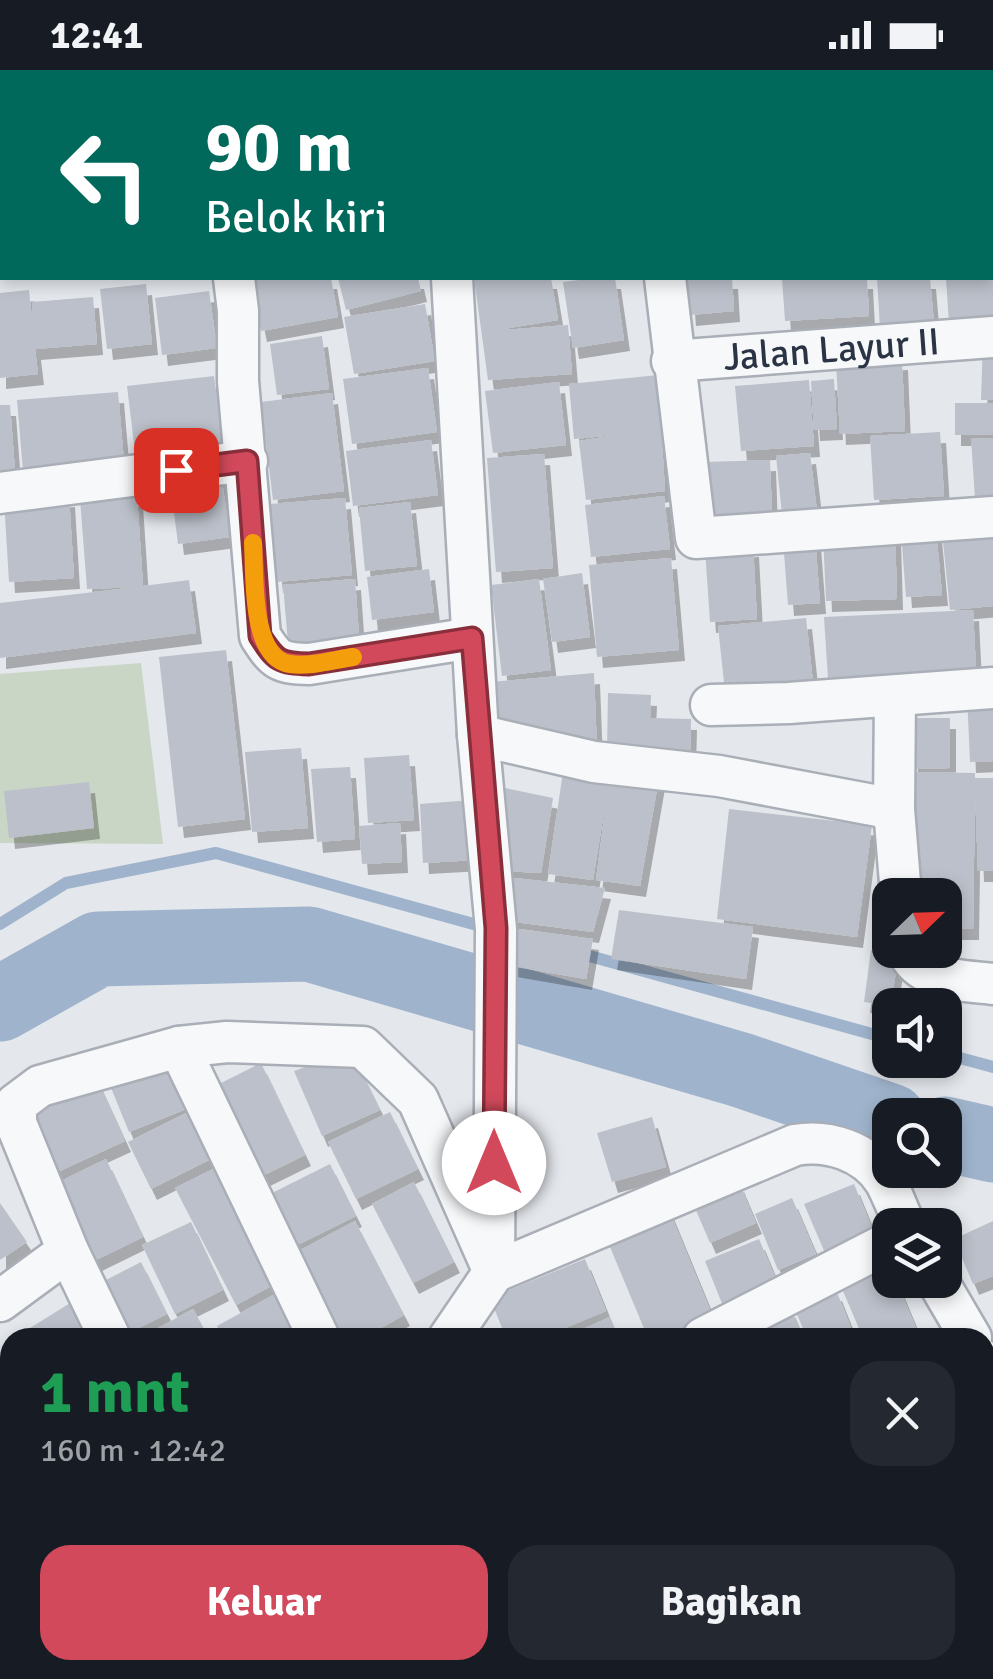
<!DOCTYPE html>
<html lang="id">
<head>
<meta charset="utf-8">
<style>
  body { margin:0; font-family:Signika,sans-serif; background:#242831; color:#f1f3f6; height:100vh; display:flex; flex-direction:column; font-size:38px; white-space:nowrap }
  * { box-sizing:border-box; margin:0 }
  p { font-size:32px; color:#9ea1a6 }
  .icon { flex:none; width:55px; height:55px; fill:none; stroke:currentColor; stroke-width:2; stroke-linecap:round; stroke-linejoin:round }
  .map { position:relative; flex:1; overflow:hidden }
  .panel { position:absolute; left:0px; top:1258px; width:995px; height:352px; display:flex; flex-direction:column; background:#171b24; border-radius:30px 30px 0 0; box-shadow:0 5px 15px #0003 }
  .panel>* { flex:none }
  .hud { position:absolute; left:0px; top:0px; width:995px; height:210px; box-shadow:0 5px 15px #0003; background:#00695c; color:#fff; overflow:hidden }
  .needle { width:65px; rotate:67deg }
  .buttons { position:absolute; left:872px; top:808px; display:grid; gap:20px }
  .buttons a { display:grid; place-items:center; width:90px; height:90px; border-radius:20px; background:#171b24; box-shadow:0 5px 15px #0003; font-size:50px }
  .pin { position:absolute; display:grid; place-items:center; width:85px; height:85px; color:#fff; margin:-42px; border-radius:20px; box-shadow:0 5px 15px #0006 }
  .me { position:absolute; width:110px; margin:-55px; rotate:0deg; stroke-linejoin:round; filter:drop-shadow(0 0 8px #0008) }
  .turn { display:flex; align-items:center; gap:35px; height:210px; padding:0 40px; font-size:45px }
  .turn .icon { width:130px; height:130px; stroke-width:2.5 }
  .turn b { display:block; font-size:70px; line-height:85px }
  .round { display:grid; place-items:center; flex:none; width:105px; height:105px; border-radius:30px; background:#242831 }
  .headline { display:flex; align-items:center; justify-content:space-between; height:170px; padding:0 40px }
  h1 { font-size:60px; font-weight:700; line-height:75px; color:#1e9e55 }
  .primary-button { display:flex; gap:20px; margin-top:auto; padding:20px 40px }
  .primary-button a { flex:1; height:115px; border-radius:30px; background:#d1495b; color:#fff; font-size:40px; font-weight:700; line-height:115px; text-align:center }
  .primary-button a+a { background:#242831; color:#f1f3f6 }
  .status { display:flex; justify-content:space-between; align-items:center; height:70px; padding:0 50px; background:#171b24; direction:ltr }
  .status svg { height:28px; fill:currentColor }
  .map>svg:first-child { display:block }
</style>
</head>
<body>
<div class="status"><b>12:41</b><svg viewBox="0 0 49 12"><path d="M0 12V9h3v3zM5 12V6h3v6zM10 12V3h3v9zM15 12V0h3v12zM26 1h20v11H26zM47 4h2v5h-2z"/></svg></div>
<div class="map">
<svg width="993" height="1609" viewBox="0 0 993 1609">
  <defs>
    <filter id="shadow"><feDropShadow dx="6" dy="11" stdDeviation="0" flood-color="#0004"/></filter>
  </defs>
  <rect width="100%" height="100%" fill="#e4e7ec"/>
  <polygon fill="#c9d6c5" points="141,593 163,774 0,773 0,604"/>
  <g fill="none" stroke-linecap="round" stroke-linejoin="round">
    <g stroke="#9fb4cc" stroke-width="12">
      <polyline points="0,854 66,813 216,783 488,858"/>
      <polyline points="575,882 890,969"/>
      <polyline points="945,984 993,997"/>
    </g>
    <g stroke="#9fb4cc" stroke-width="75">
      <polyline points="0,934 98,879 309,874 741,1000 890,1051"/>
      <polyline points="945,1064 993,1075"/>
    </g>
  </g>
  <g fill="#bbc0ca" filter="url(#shadow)">
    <polygon points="250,208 331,208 338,247 261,261"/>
    <polygon points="338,208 418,208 421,221 346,240"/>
    <polygon points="474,208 551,208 558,250 491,261 568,255 572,304 488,310"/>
    <polygon points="594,208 615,208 624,270 573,278 563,212"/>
    <polygon points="687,208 732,208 734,241 690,245"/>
    <polygon points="782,208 867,208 869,246 785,251"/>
    <polygon points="877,208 930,208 934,255 880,258"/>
    <polygon points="946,208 993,208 993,251 949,254"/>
    <polygon points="146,214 152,274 107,279 100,219"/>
    <polygon points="29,220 32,250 32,232 93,227 97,274 35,279 38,304 0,308 0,223"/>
    <polygon points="209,221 217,278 162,285 155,228"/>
    <polygon points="425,234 435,291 354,304 344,247"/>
    <polygon points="322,266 329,319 277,325 270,274"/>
    <polygon points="983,270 993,270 993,330 981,330"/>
    <polygon points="902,289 905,361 840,364 836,293"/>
    <polygon points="428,298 437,362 352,374 343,309"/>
    <polygon points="658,305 665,421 586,430 579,371 623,364 574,369 569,314"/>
    <polygon points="214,306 222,372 135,382 127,316"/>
    <polygon points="834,309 837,359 814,360 811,311"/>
    <polygon points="809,310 814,376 741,381 735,316"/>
    <polygon points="559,312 566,375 493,383 485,321"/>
    <polygon points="118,322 124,392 23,401 17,330"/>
    <polygon points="332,323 344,421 273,430 261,332"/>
    <rect x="955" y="333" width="38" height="32"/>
    <polygon points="0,335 10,335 15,401 0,402"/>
    <polygon points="940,362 944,426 874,430 870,366"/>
    <polygon points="993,368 993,427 975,428 971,369"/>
    <polygon points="431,370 438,425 353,436 346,381"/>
    <polygon points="810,383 818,450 783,454 776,386"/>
    <polygon points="544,384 553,498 496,502 487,388"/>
    <polygon points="770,390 772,447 707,449 704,392"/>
    <polygon points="221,404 230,467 178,474 170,411"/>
    <polygon points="137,425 143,516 189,510 196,563 0,588 0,533 137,517 87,519 80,429"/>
    <polygon points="69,426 74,508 9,512 4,430"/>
    <polygon points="664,426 670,479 591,487 585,435"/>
    <polygon points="345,428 352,505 277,512 270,434"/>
    <polygon points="410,432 417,496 365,501 359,438"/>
    <polygon points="993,457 993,536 950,540 942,462"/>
    <polygon points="936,460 942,525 906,527 901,462"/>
    <polygon points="895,461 897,529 826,531 823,464"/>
    <polygon points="815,467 820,533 788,535 783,470"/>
    <polygon points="753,476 757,549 710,552 705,479"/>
    <polygon points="671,488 679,580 597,587 589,495"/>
    <polygon points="429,499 434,542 372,550 367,507"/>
    <polygon points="582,503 590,567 552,572 543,509"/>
    <polygon points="355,509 359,567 288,573 283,515"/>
    <polygon points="539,509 551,600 502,606 491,515"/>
    <polygon points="973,540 976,600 828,609 824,547"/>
    <polygon points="806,548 813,613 725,622 718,556"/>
    <polygon points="226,580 245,749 178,757 159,587"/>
    <polygon points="594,603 597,681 485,661 480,613"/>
    <polygon points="608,623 651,625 650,648 691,649 690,685 607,683"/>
    <polygon points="993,624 993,691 970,692 967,625"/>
    <polygon points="911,648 950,648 950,698 912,699"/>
    <polygon points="301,678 308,758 252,762 245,682"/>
    <polygon points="409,685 414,750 368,753 364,688"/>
    <polygon points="564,695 659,708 640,816 596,810 609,710 593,810 548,804"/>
    <polygon points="350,697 355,769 317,772 311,699"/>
    <polygon points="914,702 975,703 975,708 993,708 993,801 978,801 975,719 973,859 945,859 945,825 913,825"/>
    <polygon points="89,712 94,758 9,768 4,721"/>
    <polygon points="500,717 553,728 541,803 504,801"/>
    <polygon points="472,730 476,790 423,793 420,734"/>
    <polygon points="729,739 872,755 857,867 717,849"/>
    <polygon points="400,753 402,792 362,794 359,756"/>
    <polygon points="505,807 605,818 593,862 507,851"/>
    <polygon points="619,840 753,857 746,909 611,889"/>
    <polygon points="504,857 593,869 586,909 505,895"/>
    <polygon points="871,880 899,885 890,936 864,932"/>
    <polygon points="879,940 890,941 890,971 875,969"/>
    <polygon points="351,981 380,1040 322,1066 294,1001"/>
    <polygon points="164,986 186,1039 129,1062 107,1008"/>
    <polygon points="261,993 305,1085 260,1107 215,1016"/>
    <polygon points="96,1008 125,1071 51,1105 22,1042"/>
    <polygon points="188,1042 211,1089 151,1119 128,1072"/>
    <polygon points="390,1042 418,1099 356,1129 328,1072"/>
    <polygon points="652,1047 666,1097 612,1112 597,1063"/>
    <polygon points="106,1089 143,1167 96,1190 59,1112"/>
    <polygon points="330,1094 356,1146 289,1179 264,1127"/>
    <polygon points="213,1099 273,1215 236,1235 175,1118"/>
    <polygon points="738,1111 756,1153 710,1173 692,1131"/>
    <polygon points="414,1112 454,1192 413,1213 372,1134"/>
    <polygon points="854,1114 874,1163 825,1183 804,1134"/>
    <polygon points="792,1128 816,1184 778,1200 755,1144"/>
    <polygon points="0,1133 27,1172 0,1190"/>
    <polygon points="668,1138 715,1252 679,1268 648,1268 605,1165"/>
    <polygon points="355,1151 404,1245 363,1268 337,1268 293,1184"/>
    <polygon points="993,1151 993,1206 973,1214 954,1169"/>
    <polygon points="191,1152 223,1220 175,1244 142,1175"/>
    <polygon points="759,1169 782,1224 727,1246 705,1191"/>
    <polygon points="585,1189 606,1241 541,1268 506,1268 490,1228"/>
    <polygon points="141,1192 167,1244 130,1262 104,1211"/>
    <polygon points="890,1194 890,1210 896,1210 920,1268 863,1268 840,1214"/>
    <polygon points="836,1220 855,1268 807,1268 794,1237"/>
    <polygon points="277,1223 297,1260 283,1268 223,1268 217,1256"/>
    <polygon points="75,1230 98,1268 14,1268"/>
    <polygon points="789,1236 803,1268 750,1268 745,1256"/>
    <polygon points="193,1239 209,1268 140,1268"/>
    <polygon points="610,1247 619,1268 563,1268"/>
    <polygon points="0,1304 10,1317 10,1350 0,1357"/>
    <polygon points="10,1362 10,1396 0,1380 0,1368"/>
    <polygon points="0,1395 10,1409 10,1465 0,1451"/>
    <polygon points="985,1435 993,1453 993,1457 985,1461"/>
    <polygon points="0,1456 10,1471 10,1505 0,1512"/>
    <polygon points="985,1497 993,1515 993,1557 985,1560"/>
    <polygon points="10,1568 10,1600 55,1600 60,1609 3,1609 0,1603 0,1573"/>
    <polygon points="60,1600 94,1600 96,1604 87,1609 65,1609"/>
    <polygon points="106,1600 154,1600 159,1609 111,1609"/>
    <polygon points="163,1600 215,1600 221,1609 169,1609"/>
    <polygon points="252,1600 374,1600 353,1609 256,1609"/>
    <polygon points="442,1600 446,1609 420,1609"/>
    <polygon points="506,1600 586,1600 564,1609 510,1609"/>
    <polygon points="678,1600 744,1600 748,1609 682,1609"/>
    <polygon points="802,1600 861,1600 864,1606 806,1609"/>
  </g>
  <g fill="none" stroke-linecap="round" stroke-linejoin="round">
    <g stroke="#a9aeb7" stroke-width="45">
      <g id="street">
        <polyline points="211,0 211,2"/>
        <polyline points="657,2 657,0"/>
        <path d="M234 208 238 241V311L260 566C276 591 279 593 309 594L472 568"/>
        <polyline points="665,208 696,468 993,447"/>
        <path id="s1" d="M672 291 993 267"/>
        <polyline points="0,423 247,391"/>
        <polyline points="895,626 894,739 901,825"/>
        <polyline points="711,635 789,633 993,618"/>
        <polyline points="478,665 594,692 719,706 894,739"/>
        <path d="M907 880C921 912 962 910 993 914"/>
        <polyline points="937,1210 971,1268"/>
        <polyline points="0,1231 68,1181"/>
        <polyline points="110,1268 68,1181 16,1053 16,1034 40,1016 179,977"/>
        <path d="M319 1268 179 977 227 972 363 977 418 1030 494 1202 795 1075C828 1069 866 1081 885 1111 893 1125 898 1141 905 1155"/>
        <polyline points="449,1268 494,1202 496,859 478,665 452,208"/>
        <polyline points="703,1268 890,1172"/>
        <polyline points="985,1291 993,1305"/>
        <polyline points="985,1342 993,1338"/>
        <polyline points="0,1551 10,1545"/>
        <polyline points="236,1600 241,1609"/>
        <polyline points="486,1600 490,1609"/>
        <polyline points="775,1600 780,1609"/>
        <polyline points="372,1609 393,1600"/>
      </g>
    </g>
    <g stroke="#a9aeb7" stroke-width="60">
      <g id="secondary">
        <polyline points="443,0 443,2"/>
        <polyline points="992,45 993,45"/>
        <polyline points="0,173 2,173"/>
      </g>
    </g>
    <use href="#street" stroke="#f7f8fa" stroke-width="40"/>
    <use href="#secondary" stroke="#fff" stroke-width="55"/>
  </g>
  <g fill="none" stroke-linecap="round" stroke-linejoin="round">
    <g stroke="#882f3b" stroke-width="25">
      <path id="route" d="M176 400 247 391 260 566C276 591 279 593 309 594L472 568 496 858 494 1093"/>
    </g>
    <use href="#route" stroke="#d1495b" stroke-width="18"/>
    <path stroke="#f59e0b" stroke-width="18" d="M253 473C255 505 250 588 290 594 310 597 333 590 353 587"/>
  </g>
  <g text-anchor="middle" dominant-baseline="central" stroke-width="10" stroke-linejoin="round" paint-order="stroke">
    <g font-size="38" fill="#2b3445" stroke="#f4f6f9">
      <text stroke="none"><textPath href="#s1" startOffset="160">Jalan Layur II</textPath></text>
    </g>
  </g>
</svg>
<div class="buttons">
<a><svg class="needle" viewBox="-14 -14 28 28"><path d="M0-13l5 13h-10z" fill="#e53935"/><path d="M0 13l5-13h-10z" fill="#9ea1a6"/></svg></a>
<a><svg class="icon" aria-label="sound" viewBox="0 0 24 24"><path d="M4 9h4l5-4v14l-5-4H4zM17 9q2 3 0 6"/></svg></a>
<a><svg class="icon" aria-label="search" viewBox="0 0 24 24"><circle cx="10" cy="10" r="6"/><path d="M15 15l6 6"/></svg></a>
<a><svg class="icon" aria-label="layers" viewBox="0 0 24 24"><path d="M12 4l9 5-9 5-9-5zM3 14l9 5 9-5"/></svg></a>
</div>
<div class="pin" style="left:176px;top:400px;background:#d93025"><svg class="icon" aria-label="arrive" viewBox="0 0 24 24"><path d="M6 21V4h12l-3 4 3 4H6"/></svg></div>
<svg class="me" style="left:494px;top:1093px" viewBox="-20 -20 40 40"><circle r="19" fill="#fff"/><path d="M0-13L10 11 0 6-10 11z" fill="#d1495b"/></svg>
<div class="hud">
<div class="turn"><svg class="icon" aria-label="left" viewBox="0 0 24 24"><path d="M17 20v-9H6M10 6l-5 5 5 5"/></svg><div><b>90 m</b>Belok kiri</div></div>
</div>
<section class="panel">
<div class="headline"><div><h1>1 mnt</h1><p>160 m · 12:42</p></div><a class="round"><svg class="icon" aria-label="close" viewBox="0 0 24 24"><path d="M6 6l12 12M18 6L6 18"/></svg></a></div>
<div class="primary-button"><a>Keluar</a><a>Bagikan</a></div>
</section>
</div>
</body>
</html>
